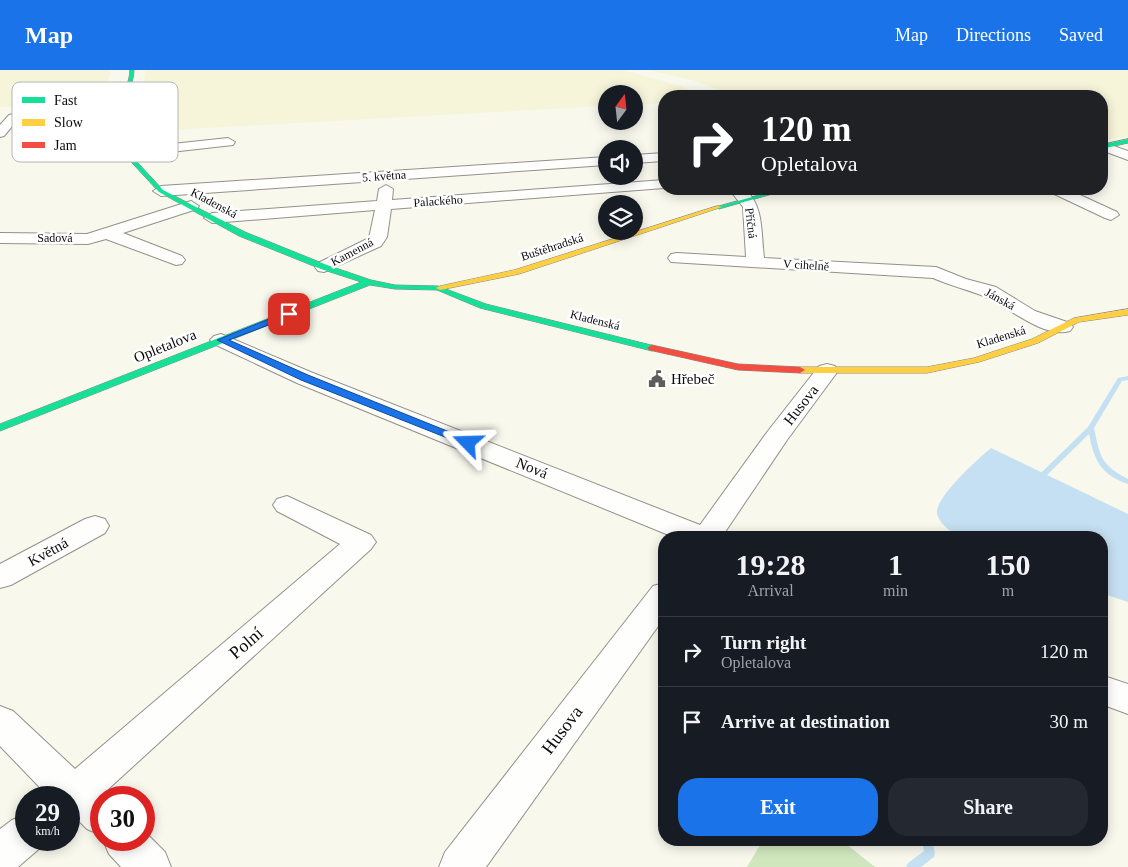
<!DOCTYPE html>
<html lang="en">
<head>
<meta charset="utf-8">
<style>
  body { margin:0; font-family:"Times New Roman",serif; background:#242831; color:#f1f3f6; height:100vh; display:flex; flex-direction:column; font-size:19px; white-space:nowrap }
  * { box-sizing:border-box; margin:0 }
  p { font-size:16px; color:#9ea1a6 }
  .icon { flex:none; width:28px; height:28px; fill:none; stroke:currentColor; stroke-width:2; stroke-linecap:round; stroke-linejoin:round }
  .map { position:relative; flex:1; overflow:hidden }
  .side { position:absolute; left:658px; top:461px; width:450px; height:315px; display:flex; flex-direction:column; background:#171b24; border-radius:20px; box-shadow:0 2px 12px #0003 }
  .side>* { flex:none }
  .top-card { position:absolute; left:658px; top:20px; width:450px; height:105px; border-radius:20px; box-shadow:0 2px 12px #0003; background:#202124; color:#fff; overflow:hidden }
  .needle { width:32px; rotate:15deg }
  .tools { position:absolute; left:598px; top:15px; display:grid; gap:10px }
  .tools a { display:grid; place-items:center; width:45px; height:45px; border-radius:50%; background:#171b24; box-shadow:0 2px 12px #0003; font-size:25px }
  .speed { position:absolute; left:15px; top:716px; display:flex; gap:10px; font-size:25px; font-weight:700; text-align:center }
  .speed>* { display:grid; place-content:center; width:65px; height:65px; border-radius:50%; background:#171b24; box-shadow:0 2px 12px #0003; line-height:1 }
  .speed small { font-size:12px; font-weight:400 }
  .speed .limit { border:8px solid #d22; background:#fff; color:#111 }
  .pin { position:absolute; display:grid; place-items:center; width:42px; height:42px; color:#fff; margin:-21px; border-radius:10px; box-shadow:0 2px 8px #0006 }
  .me { position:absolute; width:55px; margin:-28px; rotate:292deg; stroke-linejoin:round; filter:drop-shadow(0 0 4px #0008) }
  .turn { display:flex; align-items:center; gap:18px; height:105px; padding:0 20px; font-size:22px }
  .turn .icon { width:65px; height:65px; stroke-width:2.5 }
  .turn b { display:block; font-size:35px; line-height:42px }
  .eta { display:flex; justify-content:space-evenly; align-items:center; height:85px; text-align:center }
  .eta b { font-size:30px; font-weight:800; line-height:35px }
  .primary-button { display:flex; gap:10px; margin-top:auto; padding:10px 20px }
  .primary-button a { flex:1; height:58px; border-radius:20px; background:#1a73e8; color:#fff; font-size:20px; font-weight:800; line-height:58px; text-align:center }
  .primary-button a+a { background:#242831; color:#f1f3f6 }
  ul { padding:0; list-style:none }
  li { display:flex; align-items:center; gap:15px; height:70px; padding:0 20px; border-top:1px solid #363941 }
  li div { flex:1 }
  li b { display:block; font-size:19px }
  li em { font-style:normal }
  header { display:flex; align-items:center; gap:30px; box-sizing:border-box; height:70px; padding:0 25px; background:#1a73e8; color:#fff }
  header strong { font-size:24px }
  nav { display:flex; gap:28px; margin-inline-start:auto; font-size:18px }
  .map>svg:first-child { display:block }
</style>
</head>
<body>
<header>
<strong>Map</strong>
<nav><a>Map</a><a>Directions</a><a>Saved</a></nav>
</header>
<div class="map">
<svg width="1128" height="797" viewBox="0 0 1128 797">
  <rect width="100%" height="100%" fill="#f9f8ed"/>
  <g fill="#f6f5da">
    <polygon points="0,0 111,0 107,15 97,27 96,33 83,37 0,37"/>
    <polygon points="145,0 623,0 681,16 700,26 664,26 664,33 634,35 634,24 606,24 606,36 153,61 132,58 133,46 129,44 145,7"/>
    <polygon points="648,0 1128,0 1128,67 1101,70 1101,26 735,26 695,11"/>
  </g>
  <polygon fill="#d0e6bc" points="763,770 841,770 875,797 747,797"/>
  <path fill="#c5e0f2" d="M991 378 1128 444V532L1101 523V468H962C952 463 940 455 937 444 934 428 979 388 991 378Z"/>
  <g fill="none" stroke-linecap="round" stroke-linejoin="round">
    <g fill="#c5e0f2" fill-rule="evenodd">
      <path d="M1128 306V310L1122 311 1094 358C1100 387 1101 395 1128 409V414C1101 405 1094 390 1089 364L1047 405 1039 410H1035L1034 408 1043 401 1088 357 1118 308Z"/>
      <polygon points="922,770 932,770 935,783 934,787 921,797 906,797 908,793 924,781"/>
    </g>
    <g stroke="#92918c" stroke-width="2">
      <g id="street">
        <polygon points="13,44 19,48 4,66 0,67 0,55 9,45"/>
        <polygon points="228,68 235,72 233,75 126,87 119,83 126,79"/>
        <polygon points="1105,73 1128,81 1128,90 1101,80 1101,74"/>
        <polygon points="664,83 664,91 634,93 634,85"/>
        <polygon points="606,87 606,95 161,126 153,121 161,116"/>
        <polygon points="664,110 664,118 391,139 387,167 381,176 324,202 318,201 315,197 318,193 369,168 375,140 212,153 204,148 212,143 377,131 379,119 386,115 393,119 392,130"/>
        <path d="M729 119H745C764 136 761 163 764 188L936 197 966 209 996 217 1035 241 1070 253 1073 257 1070 261C1041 269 1006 234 981 225 965 219 949 215 933 208L671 192 668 188 671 184 677 183 746 187 743 137Z"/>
        <polygon points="1048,119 1067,119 1117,142 1119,145 1111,150 1105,148 1050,122"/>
        <polygon points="191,131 199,136 197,139 123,163 182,186 185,190 182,194 176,195 106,169 88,174 0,173 0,163 87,164"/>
        <polygon points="221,264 313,303 700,455 768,361 819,296 827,294 835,296 838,301 787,370 721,468 676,468 297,313 214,274 210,270 214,266"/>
        <polygon points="287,426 371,465 376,472 371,479 105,722 110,728 101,728 101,765 87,759 74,746 69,747 69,728 50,728 0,676 0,636 13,641 75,699 340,474 277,441 273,435 277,429"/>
        <polygon points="95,446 105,449 109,456 105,463 11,515 0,518 0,494 85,449"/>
        <polygon points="664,513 664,548 486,797 439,797 445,782 653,516"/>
        <polygon points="1101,605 1128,614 1128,644 1101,634"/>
        <polygon points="26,744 26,770 44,770 40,778 18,797 0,797 0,759 12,750"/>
        <polygon points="144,761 165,782 171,797 121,797 109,784 103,770 144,770"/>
      </g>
    </g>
    <g stroke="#888883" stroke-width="1">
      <g id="fast">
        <path d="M130 0H134C133 26 112 36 114 67L163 120 245 162 327 195 371 210 395 215 438 216 486 234 655 276 657 278 652 281 480 238 437 220 395 219 370 215 0 361V354L361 212 321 199 239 166 159 122 108 67C107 36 129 26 130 0Z"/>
        <polygon points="1128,69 1128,73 1101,79 1101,75"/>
        <polygon points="781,119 790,119 719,139 716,137"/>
      </g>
    </g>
    <g stroke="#888883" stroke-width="1">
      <g id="slow">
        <polygon points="717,136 722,137 519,204 440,220 436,218 440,216 514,200"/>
        <polygon points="1128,239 1128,245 1079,252 1038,273 979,292 927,303 800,303 795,300 800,297 927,297 974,288 1032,269 1074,248"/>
      </g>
    </g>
    <g stroke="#888883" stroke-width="1">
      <polygon id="jam" points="652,275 738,294 800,297 805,300 800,303 738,300 649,280 647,278"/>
    </g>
    <use href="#street" fill="#fefefc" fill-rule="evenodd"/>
    <use href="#fast" fill="#16e098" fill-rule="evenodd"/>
    <use href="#slow" fill="#ffcf43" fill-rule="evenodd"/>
    <use href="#jam" fill="#f24e42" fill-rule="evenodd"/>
  </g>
  <polygon fill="#1a73e8" stroke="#114b97" points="289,241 294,244 292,246 229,270 308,305 472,371 472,375 465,375 301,310 217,270"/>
  <defs>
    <g id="civic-bare" transform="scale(1.35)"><path d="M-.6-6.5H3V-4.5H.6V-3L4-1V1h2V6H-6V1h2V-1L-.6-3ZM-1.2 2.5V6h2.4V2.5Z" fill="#5e5d59" stroke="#fff" stroke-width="2.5" paint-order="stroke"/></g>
  </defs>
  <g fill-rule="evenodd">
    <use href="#civic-bare" x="657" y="309"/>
  </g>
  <g text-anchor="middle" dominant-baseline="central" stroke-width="5" stroke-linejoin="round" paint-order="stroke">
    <g font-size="12" fill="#0a0a0a" stroke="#fff">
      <text transform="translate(384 106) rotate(-4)">5. května</text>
      <text transform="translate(438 131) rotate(-4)">Palackého</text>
      <text transform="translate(214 133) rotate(28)">Kladenská</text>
      <text transform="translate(751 153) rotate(83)">Příčná</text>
      <text x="55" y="168">Sadová</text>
      <text transform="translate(552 177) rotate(-18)">Buštěhradská</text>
      <text transform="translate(352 182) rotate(-28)">Kamenná</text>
      <text transform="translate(806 195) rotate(4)">V cihelně</text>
      <text transform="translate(1000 229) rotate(29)">Jánská</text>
      <text transform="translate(595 250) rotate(14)">Kladenská</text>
      <text transform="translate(1001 267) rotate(-17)">Kladenská</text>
    </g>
    <g font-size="15" fill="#0a0a0a" stroke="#fff">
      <text transform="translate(165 276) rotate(-22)">Opletalova</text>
      <text transform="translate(801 335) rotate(-52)">Husova</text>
      <text transform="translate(532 398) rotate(22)">Nová</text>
      <text transform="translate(48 482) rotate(-29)">Květná</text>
    </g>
    <g font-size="15" fill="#0a0a0a" stroke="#fff" text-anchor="start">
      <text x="671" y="309">Hřebeč</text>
    </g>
    <g font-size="18" fill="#0a0a0a" stroke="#fff">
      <text transform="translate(246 573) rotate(-41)">Polní</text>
      <text transform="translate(562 660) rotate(-53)">Husova</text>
    </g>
  </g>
  <rect x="12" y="12" width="166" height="80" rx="8" fill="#fff" stroke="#b6b6b6" stroke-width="1"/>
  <rect x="22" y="27" width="23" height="6" fill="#16e098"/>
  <rect x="22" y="49" width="23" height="7" fill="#ffcf43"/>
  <rect x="22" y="72" width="23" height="6" fill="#f24e42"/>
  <g font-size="14" fill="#0a0a0a">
    <text x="54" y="35">Fast</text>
    <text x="54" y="57">Slow</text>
    <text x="54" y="80">Jam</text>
  </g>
</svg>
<div class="tools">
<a><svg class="needle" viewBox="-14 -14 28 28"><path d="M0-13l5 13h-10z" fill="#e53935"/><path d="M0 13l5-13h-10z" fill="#9ea1a6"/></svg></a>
<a><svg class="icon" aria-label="sound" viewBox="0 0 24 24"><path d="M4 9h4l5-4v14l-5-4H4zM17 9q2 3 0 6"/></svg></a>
<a><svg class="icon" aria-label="layers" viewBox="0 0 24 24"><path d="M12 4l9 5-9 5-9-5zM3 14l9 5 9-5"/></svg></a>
</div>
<div class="speed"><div>29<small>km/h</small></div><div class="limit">30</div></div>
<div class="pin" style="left:289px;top:244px;background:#d93025"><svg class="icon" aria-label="arrive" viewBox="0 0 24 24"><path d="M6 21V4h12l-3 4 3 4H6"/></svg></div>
<svg class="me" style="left:468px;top:373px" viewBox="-20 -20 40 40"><path d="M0-17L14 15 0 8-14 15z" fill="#1a73e8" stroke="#fff" stroke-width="4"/></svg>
<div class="top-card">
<div class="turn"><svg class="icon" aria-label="right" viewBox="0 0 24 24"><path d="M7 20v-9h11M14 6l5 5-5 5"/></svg><div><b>120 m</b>Opletalova</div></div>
</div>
<section class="side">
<div class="eta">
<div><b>19:28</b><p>Arrival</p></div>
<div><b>1</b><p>min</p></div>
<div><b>150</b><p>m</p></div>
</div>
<ul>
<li><svg class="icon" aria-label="right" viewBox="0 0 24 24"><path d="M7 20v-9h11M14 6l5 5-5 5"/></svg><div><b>Turn right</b><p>Opletalova</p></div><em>120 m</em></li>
<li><svg class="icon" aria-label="arrive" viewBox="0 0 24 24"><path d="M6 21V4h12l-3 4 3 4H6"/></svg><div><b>Arrive at destination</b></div><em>30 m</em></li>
</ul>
<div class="primary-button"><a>Exit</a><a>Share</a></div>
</section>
</div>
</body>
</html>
